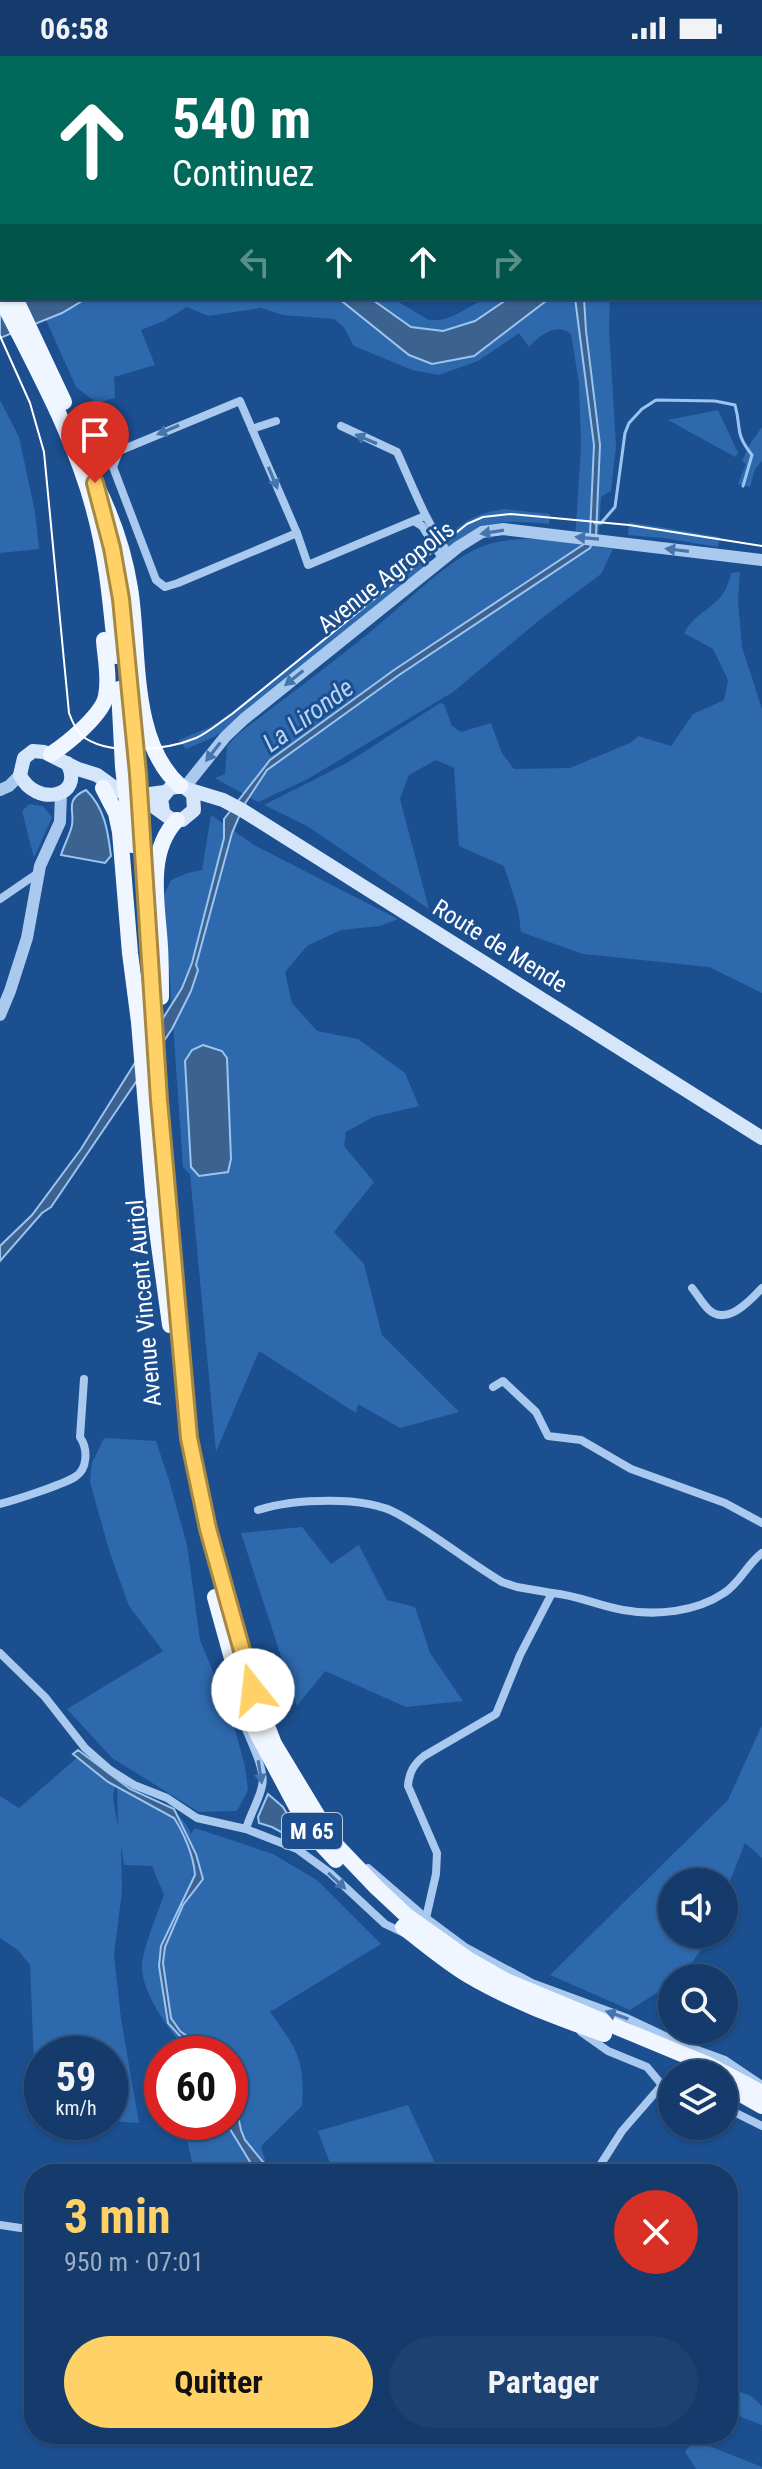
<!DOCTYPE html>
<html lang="fr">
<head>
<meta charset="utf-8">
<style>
  body { margin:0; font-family:"Roboto Condensed",sans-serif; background:#1d4271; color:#f1f3f6; height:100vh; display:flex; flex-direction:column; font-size:30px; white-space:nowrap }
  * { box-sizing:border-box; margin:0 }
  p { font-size:26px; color:#9dadc1 }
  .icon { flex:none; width:44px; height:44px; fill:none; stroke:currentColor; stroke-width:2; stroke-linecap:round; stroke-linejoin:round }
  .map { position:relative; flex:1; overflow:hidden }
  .side { position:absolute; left:24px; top:2108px; width:714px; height:280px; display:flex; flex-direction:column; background:#143b6b; border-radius:32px; box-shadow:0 2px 6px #0004,0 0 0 2px #33557e }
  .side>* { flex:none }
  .top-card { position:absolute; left:0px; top:0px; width:762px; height:244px; box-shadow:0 2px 6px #0004,0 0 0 2px #33557e; background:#00695c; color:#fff; overflow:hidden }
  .tools { position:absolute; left:658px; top:1812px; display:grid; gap:16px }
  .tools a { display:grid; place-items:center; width:80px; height:80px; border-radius:50%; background:#143b6b; box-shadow:0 2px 6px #0004,0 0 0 2px #33557e; font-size:40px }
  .speed { position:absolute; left:24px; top:1980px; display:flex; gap:16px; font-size:40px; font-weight:700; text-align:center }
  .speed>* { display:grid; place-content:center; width:104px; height:104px; border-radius:50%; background:#143b6b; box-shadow:0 2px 6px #0004,0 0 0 2px #33557e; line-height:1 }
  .speed small { font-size:20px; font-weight:400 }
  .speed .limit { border:12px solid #d22; background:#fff; color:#111 }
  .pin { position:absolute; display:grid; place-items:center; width:68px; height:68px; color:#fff; margin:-82px -34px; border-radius:50% 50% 50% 0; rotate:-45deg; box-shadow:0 0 8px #0007 }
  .pin .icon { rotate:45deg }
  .me { position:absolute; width:88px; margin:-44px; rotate:344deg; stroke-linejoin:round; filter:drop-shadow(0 0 6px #0008) }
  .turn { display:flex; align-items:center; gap:28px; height:168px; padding:0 40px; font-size:36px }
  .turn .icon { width:104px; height:104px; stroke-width:2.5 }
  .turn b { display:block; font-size:56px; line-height:68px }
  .lanes { display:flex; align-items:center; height:76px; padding:0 40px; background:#0003; justify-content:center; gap:40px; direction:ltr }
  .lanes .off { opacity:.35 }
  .round { display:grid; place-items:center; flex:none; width:84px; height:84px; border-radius:42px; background:#1d4271 }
  .overview { display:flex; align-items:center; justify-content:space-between; height:136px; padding:0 40px }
  h1 { font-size:48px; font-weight:700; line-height:60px; color:#ffd166 }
  .button { display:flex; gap:16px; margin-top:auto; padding:16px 40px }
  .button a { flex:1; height:92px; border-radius:48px; background:#ffd166; color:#111; font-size:32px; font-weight:700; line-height:92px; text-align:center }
  .button a+a { background:#1d4271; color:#f1f3f6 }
  .status { display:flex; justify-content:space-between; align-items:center; height:56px; padding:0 40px; background:#143b6b; direction:ltr }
  .status svg { height:22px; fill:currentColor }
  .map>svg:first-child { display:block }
</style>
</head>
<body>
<div class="status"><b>06:58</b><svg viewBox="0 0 49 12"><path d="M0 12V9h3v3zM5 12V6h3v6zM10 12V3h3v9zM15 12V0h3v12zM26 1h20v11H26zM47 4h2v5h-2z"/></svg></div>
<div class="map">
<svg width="762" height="2413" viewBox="0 0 762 2413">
  <rect width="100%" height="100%" fill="#1b4f8f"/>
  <g fill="#2e69ad">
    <path d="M87 242H338L408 299 520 266 550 242H575L594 389 600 388 586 275 584 242H610L609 272 616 390 611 435 601 441 598 491 613 493 601 518 542 562 453 636 306 724 258 746 215 722 225 718 227 690 238 678C284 643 331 608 375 572 406 547 447 504 483 490 512 479 545 484 575 485L581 390 579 327 571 278C556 266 540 279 529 291L519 277 478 305 439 319 412 314 354 290 343 270 334 263 283 259 261 252 208 260 187 251 164 265 141 274 155 309 114 321 115 342 97 347 76 331 46 264 62 257Z"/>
    <path d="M370 242H392L429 264C452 266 464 252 483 244 491 240 501 242 509 242L475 265 443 275 411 271Z"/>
    <polygon points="0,344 19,381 35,456 39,493 0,497"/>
    <polygon points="718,354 738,397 735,401 668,364"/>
    <polygon points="762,371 762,405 755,413 750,431 738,428 746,408 742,405 750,388"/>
    <path d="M504 453 550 458 549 468C505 464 483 462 449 493L443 485C465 465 473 458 504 453Z"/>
    <polygon points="629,466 720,481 718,491 663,482 628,479"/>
    <polygon points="426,500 432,508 237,665 214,681 186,693 179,684 210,671 231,657"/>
    <path d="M740 516 738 545 742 591 762 653V937L709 911 583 898 521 876 518 853 504 810 459 790 454 712 436 704 409 719 400 743 429 853 307 770 264 749 345 708 440 647 444 648 452 670 461 676 491 667 502 697 514 713 570 712 632 686 638 680 671 690 693 658 724 644 728 624 713 593 684 577C698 551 724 553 731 517Z"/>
    <polygon points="29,748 43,750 52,761 34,802 22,755"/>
    <polygon points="211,759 254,789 398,863 380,870 341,874 307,890 285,916 292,947 317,975 358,983 405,1017 419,1050 373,1061 346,1076 344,1090 374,1126 334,1176 364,1208 382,1279 459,1356 400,1372 358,1348 356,1357 259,1295 216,1396 190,1118 183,1111 164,839 171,824 188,817 202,814"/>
    <polygon points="104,1382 156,1385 169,1424 187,1489 200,1584 231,1659 245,1710 248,1734 237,1755 199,1756 112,1702 67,1653 163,1595 129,1550 109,1494 90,1426 92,1407"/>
    <polygon points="302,1471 331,1508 359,1489 387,1544 415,1551 430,1597 463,1645 406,1651 325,1615 297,1650 241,1477"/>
    <polygon points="762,1669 762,1802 745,1787 725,1838 728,1867 724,1871 724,1826 672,1826 672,1878 717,1878 703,1891 683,1919 672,1922 672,1927 630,1954 550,1919 728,1744"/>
    <path d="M79 1700 116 1724 113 1741 118 1772 117 1727C138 1738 185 1754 191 1778L195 1772 273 1798 317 1824 381 1888 270 1956C297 1993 305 2003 302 2050L261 2090 269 2118H195L186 2080 217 2066H230V1998H190C172 1978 142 1939 142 1911 142 1893 158 1857 164 1839L152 1810 124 1809 121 1789 122 1835 114 1899 121 1963 139 2067 110 2065V1998H42V2060L36 2059 30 1909 18 1894 0 1882V1740L19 1752Z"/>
    <polygon points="408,2049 440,2118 334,2118 318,2075"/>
    <polygon points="728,2331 751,2340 762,2350 762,2369 728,2356"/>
    <polygon points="694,2384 762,2411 762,2413 696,2413 685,2396"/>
  </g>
  <g fill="#3c6290" stroke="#9cc4f0" stroke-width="2">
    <polygon points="23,242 87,242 62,257 0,282 0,252"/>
    <polygon points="338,242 370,242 411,271 443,275 475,265 509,242 550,242 474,300 432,308 409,299"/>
    <polygon points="575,242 584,242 586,275 600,389 596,479 590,492 399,619 267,714 244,749 232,777 196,909 198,914 191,935 172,973 51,1151 42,1157 0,1205 0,1190 32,1159 81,1093 182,932 192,907 224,782 224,763 270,704 394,614 584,488 590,478 594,389"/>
    <path d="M86 734C105 752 108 776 111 800L105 807 61 799C64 790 68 782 71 773 77 755 62 745 86 734Z"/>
    <polygon points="203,989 222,995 227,1002 231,1103 228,1116 199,1120 191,1111 185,1005 192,994"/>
    <path d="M78 1694 130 1733 174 1753 196 1798 203 1823 183 1849 165 1891 163 1907 171 1962 180 1975 211 1998H206L180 1980 168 1967 159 1910 161 1890 195 1819C194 1801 184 1777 174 1762L108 1726 73 1698Z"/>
    <polygon points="268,1738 283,1751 305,1789 272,1771 259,1767 258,1761"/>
    <polygon points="230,2023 241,2074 245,2084 268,2112 255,2114 230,2073"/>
  </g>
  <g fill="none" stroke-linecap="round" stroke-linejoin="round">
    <g stroke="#9cc4f0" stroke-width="3">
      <polyline points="0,132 2,137"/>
      <path d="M595 467H601L615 451 625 377 629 367 642 353 656 344 715 345 735 349C742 374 734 376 752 399L743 430"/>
    </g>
    <g stroke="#a9c9ee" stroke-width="8">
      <polyline points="276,365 252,373 297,477 308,509 425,460"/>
      <path d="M341 370 397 396C413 431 426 467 449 498"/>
      <polyline points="252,373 240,345 119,395 113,411 156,524 165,531 178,527 297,477"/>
      <polyline points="414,465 422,470 443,504"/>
      <polyline points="0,843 38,817"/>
      <path d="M692 1232C697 1238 702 1247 708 1253 726 1271 750 1245 762 1232"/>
      <polyline points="493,1331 503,1325 536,1356 548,1380 581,1384 631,1413 725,1447 762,1467"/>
      <path d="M0 1448C15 1444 62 1429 75 1421 88 1413 88 1393 80 1381L84 1323"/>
      <path d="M258 1454C293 1443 365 1439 398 1458 434 1478 467 1505 502 1526L517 1531 552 1537"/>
      <polyline points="0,1597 45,1641 85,1692 110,1714 134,1729 167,1742 197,1762 246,1773 297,1793 330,1817 385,1868 404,1877"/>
      <path d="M237 1650C243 1672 267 1711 262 1730 259 1745 250 1758 246 1773"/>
      <polyline points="368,1812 426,1862 465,1891 532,1927 627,1962 684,1989 725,2004 759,2027"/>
      <path d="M426 1862 436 1818 437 1797 408 1730C409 1717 413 1709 424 1700L496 1658 520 1599 552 1537C577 1539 599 1550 623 1554 656 1560 696 1556 724 1537 740 1527 747 1508 762 1497"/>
      <polyline points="581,1976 608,1995 647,2011 662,2029"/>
      <polyline points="724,2051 762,2070"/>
      <polyline points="592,2118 599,2111 622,2075 662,2029"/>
      <polyline points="0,2169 34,2174"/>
    </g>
    <g stroke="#a9c9ee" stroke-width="12">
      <polyline points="185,731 225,681 244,663 458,491 482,476 503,473 762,504"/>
      <polyline points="0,734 9,730 20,719"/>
      <polyline points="0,959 10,935 27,882 40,810 60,766 61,737"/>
    </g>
    <g stroke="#d6e6fa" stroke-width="14">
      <path d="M67 707C86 742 35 751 20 719L24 702 33 695 44 696 78 713 97 719 119 735 142 739 165 736"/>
      <polyline points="190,734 223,744 242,754 762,1082"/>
      <polyline points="134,744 153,750 171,763 182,764 194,754 193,738 183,730 170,732 161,743 163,755"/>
    </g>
    <g stroke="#f0f6ff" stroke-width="16">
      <polyline points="0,212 2,215"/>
      <path d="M0 240C33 307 75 380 94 454 107 501 111 551 116 600"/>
      <polyline points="15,242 64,346"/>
      <path d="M95 427C112 460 124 495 130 532 140 593 129 684 180 730"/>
      <path d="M51 698C67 688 103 658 106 640 110 622 105 601 104 584"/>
      <polyline points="103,732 116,757 120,776 130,897 139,966 155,1160 170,1269"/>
      <path d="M161 941C161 924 161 907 160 891 158 850 145 797 177 764"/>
      <polyline points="155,951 159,1044 187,1362 193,1405 208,1473 253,1634 274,1688 334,1787 376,1831 407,1860 469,1904 506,1925 711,2010 762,2037"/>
      <polyline points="215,1541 248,1660 296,1750 321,1788 336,1804"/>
      <path d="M403 1871C424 1887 445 1905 468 1919 510 1944 557 1961 604 1978"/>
      <polyline points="725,2029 762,2050"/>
    </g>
    <path stroke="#fff" stroke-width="2" d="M0 280 30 347 44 396 69 657C72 665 75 673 81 679 107 701 167 694 196 682 209 676 220 666 232 658L467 468 483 461 511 458 629 469 762 490"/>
    <g stroke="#f0f6ff" stroke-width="16">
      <polyline points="127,598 138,718 155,951"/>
      <polyline points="119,633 123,711 132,789"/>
    </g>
  </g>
  <defs><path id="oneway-solid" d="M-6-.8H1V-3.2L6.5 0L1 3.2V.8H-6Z" transform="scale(2)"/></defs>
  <g fill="#4674ac">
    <use href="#oneway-solid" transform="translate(168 374) rotate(157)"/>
    <use href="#oneway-solid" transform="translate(366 383) rotate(-157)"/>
    <use href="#oneway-solid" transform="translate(273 422) rotate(67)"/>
    <use href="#oneway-solid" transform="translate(492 476) rotate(171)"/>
    <use href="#oneway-solid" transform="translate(587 482) rotate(-175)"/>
    <use href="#oneway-solid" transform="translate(677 494) rotate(-173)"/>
    <use href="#oneway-solid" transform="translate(294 622) rotate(141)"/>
    <use href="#oneway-solid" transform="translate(213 696) rotate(128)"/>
    <use href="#oneway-solid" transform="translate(260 1716) rotate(81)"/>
    <use href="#oneway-solid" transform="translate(337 1825) rotate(43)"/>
    <use href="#oneway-solid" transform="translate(617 1959) rotate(-161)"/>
  </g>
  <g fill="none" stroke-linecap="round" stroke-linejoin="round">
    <g stroke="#a68842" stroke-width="20">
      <polyline id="route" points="95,427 112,492 121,543 138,718 159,1044 189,1382 208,1473 253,1634"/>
    </g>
    <use href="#route" stroke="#ffd166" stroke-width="14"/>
  </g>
  <g text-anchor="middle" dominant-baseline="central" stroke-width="6" stroke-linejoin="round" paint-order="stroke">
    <rect fill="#1b4f8f" stroke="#bbcadd" stroke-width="2" x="282" y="1757" width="60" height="36" rx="6"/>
    <g font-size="22" font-weight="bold" fill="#fff">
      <text x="312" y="1775">M 65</text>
    </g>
    <g font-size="24" fill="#fff" stroke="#1b4f8f">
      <text transform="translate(386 521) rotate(-38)">Avenue Agropolis</text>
      <text transform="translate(500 890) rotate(32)">Route de Mende</text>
      <text transform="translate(144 1247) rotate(-95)">Avenue Vincent Auriol</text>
    </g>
    <g font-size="26" font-style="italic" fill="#b5d3f5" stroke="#1b4f8f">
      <text transform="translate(308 659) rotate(-36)">La Lironde</text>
    </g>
  </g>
</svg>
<div class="tools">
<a><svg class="icon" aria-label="sound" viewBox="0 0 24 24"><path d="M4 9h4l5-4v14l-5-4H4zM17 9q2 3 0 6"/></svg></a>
<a><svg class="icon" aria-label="search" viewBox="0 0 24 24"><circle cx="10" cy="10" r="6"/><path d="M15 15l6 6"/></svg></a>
<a><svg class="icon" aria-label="layers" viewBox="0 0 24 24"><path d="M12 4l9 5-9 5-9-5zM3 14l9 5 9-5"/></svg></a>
</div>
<div class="speed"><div>59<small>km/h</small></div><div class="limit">60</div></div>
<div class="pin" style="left:95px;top:427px;background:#d93025"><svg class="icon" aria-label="arrive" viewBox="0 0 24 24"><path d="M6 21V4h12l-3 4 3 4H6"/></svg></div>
<svg class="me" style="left:253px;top:1634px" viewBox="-20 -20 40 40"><circle r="19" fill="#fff"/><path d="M0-13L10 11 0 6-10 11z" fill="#ffd166"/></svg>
<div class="top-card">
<div class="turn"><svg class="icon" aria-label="ahead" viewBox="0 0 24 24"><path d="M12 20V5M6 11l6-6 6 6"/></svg><div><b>540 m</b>Continuez</div></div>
<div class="lanes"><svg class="icon off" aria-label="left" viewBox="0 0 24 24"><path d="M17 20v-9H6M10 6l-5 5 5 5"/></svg><svg class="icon" aria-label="ahead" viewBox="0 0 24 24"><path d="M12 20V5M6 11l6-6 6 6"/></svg><svg class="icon" aria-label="ahead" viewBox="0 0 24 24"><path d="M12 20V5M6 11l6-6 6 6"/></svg><svg class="icon off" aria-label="right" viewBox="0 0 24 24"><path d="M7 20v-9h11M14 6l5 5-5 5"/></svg></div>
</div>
<section class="side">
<div class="overview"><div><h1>3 min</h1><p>950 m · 07:01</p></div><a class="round" style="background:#d93025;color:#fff"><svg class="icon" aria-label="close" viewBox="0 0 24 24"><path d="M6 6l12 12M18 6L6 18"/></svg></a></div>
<div class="button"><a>Quitter</a><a>Partager</a></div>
</section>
</div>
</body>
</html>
